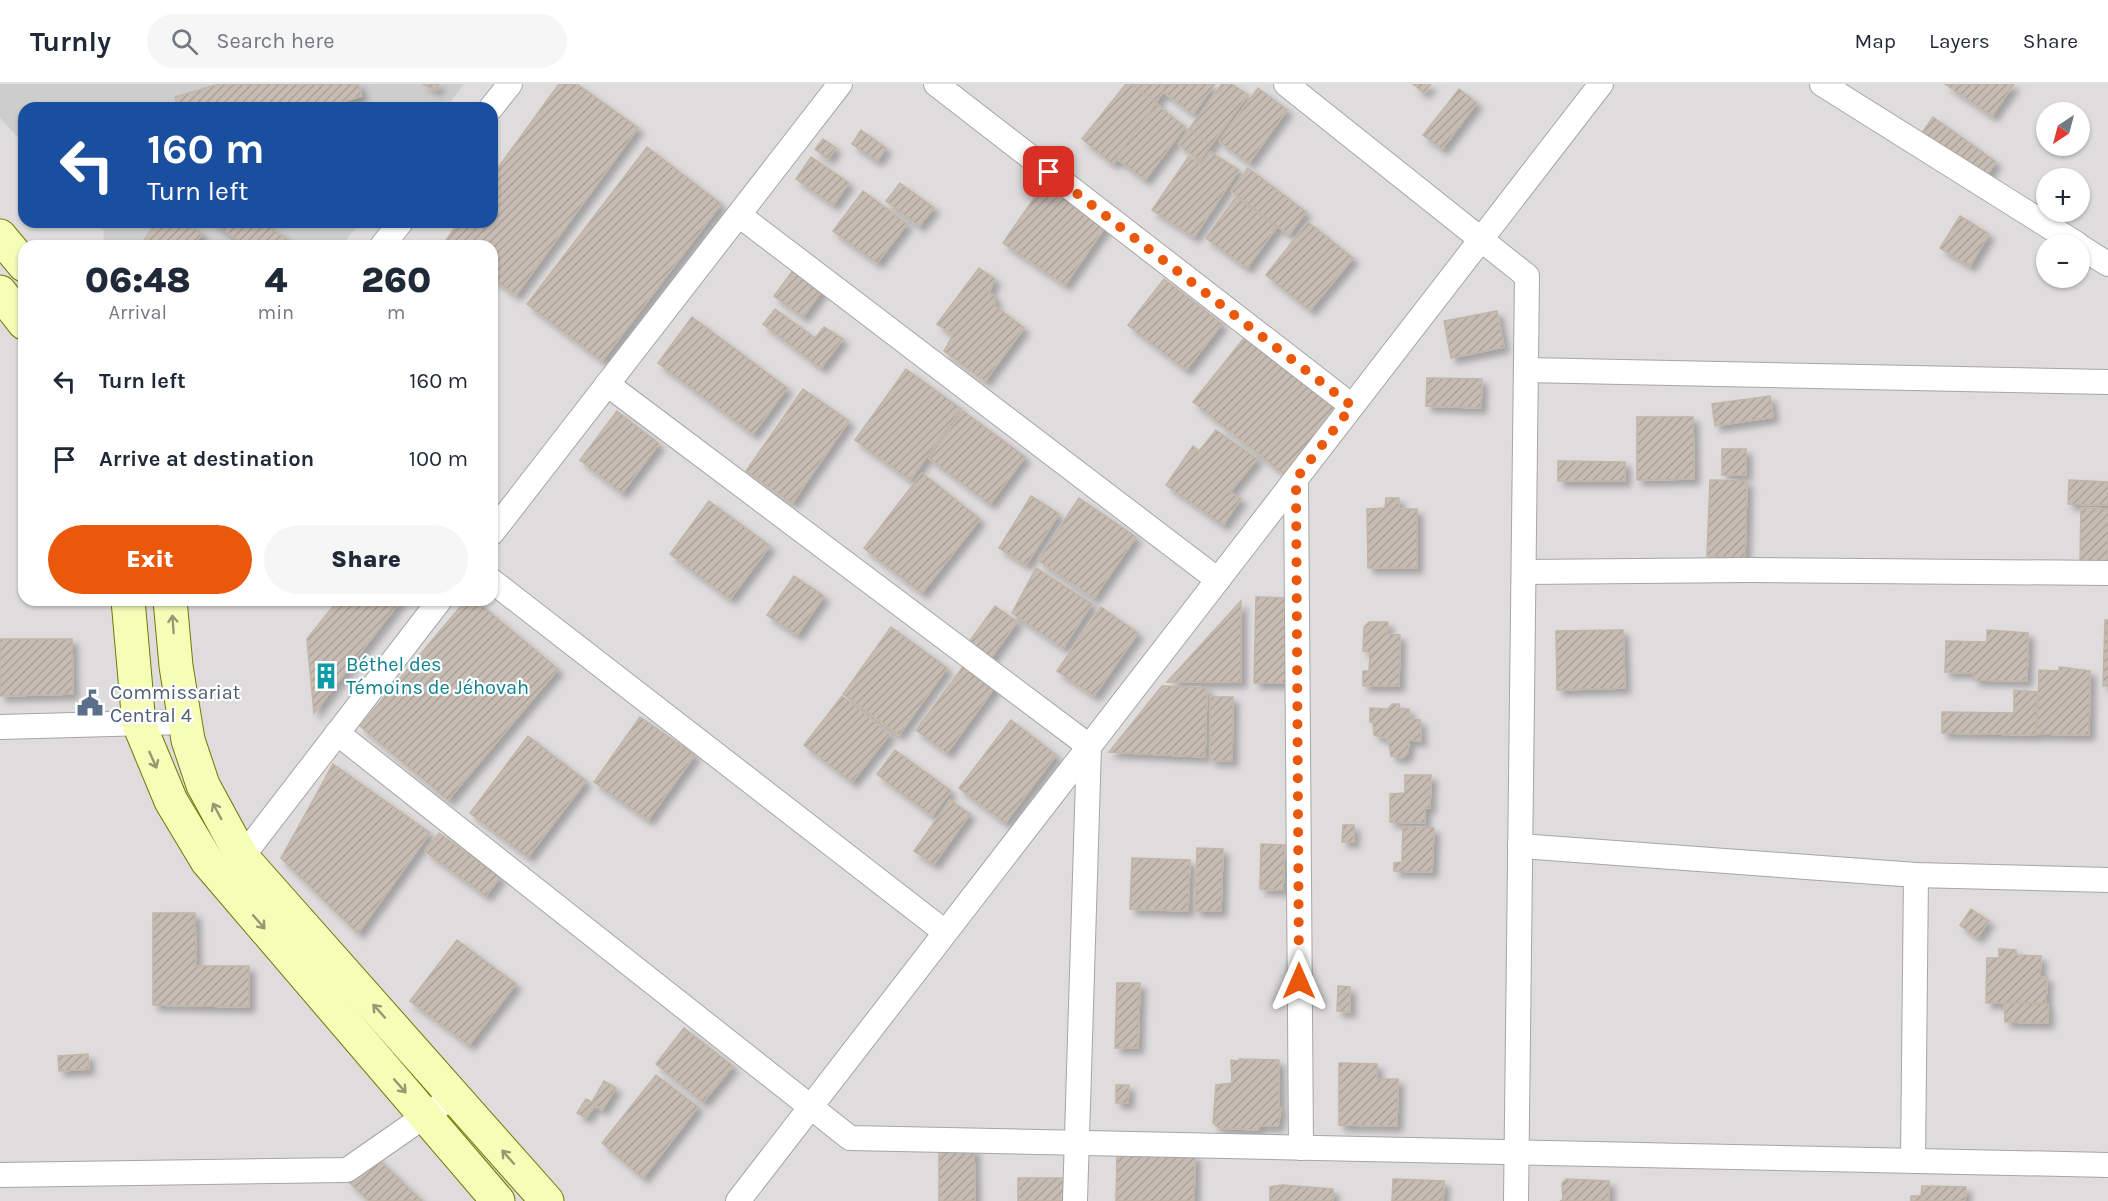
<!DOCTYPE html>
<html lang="en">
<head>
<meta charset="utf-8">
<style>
  body { margin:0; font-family:Karla,sans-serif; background:#f6f6f7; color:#1f2937; height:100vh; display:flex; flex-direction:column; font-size:22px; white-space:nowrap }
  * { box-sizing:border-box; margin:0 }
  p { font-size:20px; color:#747a83 }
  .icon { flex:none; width:33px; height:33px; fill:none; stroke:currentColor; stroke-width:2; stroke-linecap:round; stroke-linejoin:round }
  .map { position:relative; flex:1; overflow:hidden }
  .panel { position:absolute; left:18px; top:156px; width:480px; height:366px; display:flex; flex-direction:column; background:#fff; border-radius:18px; box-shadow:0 2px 4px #0004 }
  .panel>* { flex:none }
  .guide { position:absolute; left:18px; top:18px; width:480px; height:126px; border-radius:18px; box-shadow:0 2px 4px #0004; background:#1a4fa0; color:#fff; overflow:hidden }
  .needle { width:39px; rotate:216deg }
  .fabs { position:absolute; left:2036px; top:18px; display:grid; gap:12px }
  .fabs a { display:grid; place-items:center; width:54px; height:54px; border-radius:50%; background:#fff; box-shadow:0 2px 4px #0004; font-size:30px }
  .pin { position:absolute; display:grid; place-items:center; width:51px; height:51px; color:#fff; margin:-26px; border-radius:12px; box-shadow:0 3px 9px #0006 }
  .me { position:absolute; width:66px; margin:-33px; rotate:0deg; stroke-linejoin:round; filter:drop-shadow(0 0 4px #0008) }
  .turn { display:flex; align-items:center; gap:21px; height:126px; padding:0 30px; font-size:27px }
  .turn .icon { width:78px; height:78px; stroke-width:2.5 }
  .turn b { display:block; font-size:42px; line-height:51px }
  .eta { display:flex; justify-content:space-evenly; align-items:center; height:102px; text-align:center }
  .eta b { font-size:36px; font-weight:800; line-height:42px }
  .action { display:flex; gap:12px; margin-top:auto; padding:12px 30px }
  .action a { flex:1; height:69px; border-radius:36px; background:#ea580c; color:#fff; font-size:24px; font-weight:800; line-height:69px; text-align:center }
  .action a+a { background:#f6f6f7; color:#1f2937 }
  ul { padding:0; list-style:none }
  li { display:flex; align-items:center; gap:18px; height:78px; padding:0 30px }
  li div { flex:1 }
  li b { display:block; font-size:22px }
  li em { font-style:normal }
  header { display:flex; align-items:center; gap:36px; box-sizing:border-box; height:84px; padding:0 30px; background:#fff; border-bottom:2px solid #e0e1e3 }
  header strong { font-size:28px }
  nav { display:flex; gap:33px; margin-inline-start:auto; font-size:21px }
  .search { width:420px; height:54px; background:#f6f6f7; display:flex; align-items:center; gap:15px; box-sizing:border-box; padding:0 21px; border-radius:33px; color:#747a83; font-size:22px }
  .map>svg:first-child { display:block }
</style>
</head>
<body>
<header>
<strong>Turnly</strong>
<div class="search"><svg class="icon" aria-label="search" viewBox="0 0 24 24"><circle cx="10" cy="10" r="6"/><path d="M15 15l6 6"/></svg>Search here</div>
<nav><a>Map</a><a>Layers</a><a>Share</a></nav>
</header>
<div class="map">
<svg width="2108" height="1117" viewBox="0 0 2108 1117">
  <defs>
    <pattern id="building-hatch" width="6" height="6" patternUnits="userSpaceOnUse" patternTransform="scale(1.5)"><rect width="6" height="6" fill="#c6bcb4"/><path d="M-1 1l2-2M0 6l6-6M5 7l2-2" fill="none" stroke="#aaa19a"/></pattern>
    <filter id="shadow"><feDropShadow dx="5.5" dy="5.5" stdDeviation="3" flood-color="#0004"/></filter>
  </defs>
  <rect width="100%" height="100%" fill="#f1eee5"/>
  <path fill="#dedcdc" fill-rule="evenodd" d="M0 0H2108V1117H0ZM24 24H492V138H24ZM2046 28H2079V62H2046ZM2046 94H2079V128H2046ZM2046 160H2079V194H2046ZM24 162H492V516H24Z"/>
  <g fill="#cdcdcd">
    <polygon points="0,0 464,0 446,24 24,24 24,60 0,34"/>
    <polygon points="96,138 360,138 342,162 103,162 104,147"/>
  </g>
  <g fill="url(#building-hatch)" stroke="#c3b5a6" stroke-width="1.5" filter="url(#shadow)">
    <polygon points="219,0 358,0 362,12 322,24 178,24 175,13"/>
    <polygon points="422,0 439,0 436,6"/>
    <polygon points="559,0 577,0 638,44 516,211 492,194 492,162 448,162 444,159 459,138 492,138 492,92"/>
    <polygon points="1126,0 1133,0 1160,22 1113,80 1082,55"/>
    <polygon points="1131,0 1169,0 1156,18"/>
    <polygon points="1167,0 1215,0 1193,30 1162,7"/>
    <polygon points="1222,0 1232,0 1248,11 1211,61 1189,45"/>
    <polygon points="1413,0 1431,0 1424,9"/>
    <polygon points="1945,0 2014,0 1992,32"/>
    <polygon points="1258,4 1287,26 1249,79 1219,57"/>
    <polygon points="1459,5 1477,19 1442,65 1423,51"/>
    <polygon points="1156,20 1185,43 1145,96 1116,74"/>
    <polygon points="1933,33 1996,78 1982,98 1919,53"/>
    <polygon points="1189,45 1211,61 1200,76 1178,60"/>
    <polygon points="861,46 886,64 877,77 852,60"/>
    <polygon points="823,55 836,64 828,75 815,65"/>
    <polygon points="647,63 721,120 602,277 527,220"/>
    <polygon points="1210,68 1239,86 1194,153 1152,126 1189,72 1201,81"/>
    <polygon points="811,73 849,99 833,121 796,95"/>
    <polygon points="1248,84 1306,128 1289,151 1231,107"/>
    <polygon points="1048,94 1110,136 1065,201 1003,159"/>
    <polygon points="900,99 934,124 919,142 886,117"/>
    <polygon points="863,107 907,140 877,179 833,147"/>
    <polygon points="1236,113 1277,143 1247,184 1206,154"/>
    <polygon points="1960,132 1989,150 1970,182 1940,164"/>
    <polygon points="156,138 184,138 202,150 193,162 140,162"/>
    <polygon points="212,138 261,138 288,156 284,162 247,162"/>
    <polygon points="1308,138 1353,174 1310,226 1266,191"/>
    <polygon points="797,181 826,201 803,233 774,212"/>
    <polygon points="979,184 995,195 989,208 995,213 995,222 1024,244 985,297 944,267 953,251 937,240"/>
    <polygon points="1164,195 1222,240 1186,286 1128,241"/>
    <polygon points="775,225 815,254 824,243 843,255 821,284 763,240"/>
    <polygon points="1497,227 1504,263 1451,274 1444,237"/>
    <polygon points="692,233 787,304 753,350 658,279"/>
    <polygon points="1248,249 1338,321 1284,390 1193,318"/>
    <polygon points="906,285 961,325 910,396 855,356"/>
    <polygon points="1427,294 1482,295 1481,324 1426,322"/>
    <polygon points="803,305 849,337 792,419 746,387"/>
    <polygon points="1770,312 1773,333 1715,342 1712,320"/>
    <polygon points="617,327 659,360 622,409 580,376"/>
    <polygon points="963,327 1025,373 990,420 929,374"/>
    <polygon points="1637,333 1693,333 1694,395 1637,396"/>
    <polygon points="1216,346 1257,375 1230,408 1241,415 1223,441 1166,401 1193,362 1199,367"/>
    <rect x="1722" y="365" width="24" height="26"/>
    <polygon points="1558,377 1625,378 1625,397 1558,397"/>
    <polygon points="922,389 980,435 922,509 864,464"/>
    <polygon points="1710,396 1747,397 1745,474 1707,472"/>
    <polygon points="2069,396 2108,398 2108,421 2068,420"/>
    <polygon points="1031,412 1059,430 1026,481 999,464"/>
    <polygon points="1079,414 1136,453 1094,514 1038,476"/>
    <polygon points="1386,414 1399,414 1399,425 1417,425 1417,484 1368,484 1367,425 1385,424"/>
    <polygon points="709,417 770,462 730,515 670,470"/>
    <polygon points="2081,424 2108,425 2108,479 2080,478"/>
    <polygon points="1036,484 1092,520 1063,564 1012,529"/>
    <polygon points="794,492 824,512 797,551 767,531"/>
    <polygon points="1256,513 1291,514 1290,599 1254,599"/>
    <polygon points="338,516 401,516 314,629 307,555"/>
    <polygon points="466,516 475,516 558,585 448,716 360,642"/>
    <polygon points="1241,517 1241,598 1167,598"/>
    <polygon points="995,522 1017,538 988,578 966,562"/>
    <polygon points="1101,523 1138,549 1094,612 1057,587"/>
    <polygon points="2105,536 2108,536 2108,602 2103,602"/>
    <polygon points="1369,538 1388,538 1387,550 1400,551 1399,602 1363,602 1363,587 1369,587 1370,568 1363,567 1364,543"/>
    <polygon points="891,543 947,584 899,651 843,610"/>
    <polygon points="1623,546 1625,604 1557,606 1556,547"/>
    <polygon points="1987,546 2028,549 2027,597 1974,596 1974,589 1945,588 1946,557 1987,558"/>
    <polygon points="0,555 72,555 73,610 0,612"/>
    <polygon points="968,576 998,599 947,669 916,646"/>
    <polygon points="2059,583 2090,587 2089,651 2037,650 2039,586 2059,587"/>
    <polygon points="1162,602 1207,604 1205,673 1109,668"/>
    <polygon points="2014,606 2037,608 2036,651 1942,649 1942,628 2014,629"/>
    <polygon points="842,612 890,650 852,698 804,661"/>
    <polygon points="1210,613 1233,613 1232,677 1210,676"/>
    <polygon points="1392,620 1399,620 1400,625 1409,625 1410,635 1420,636 1421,657 1409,656 1408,669 1403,674 1391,672 1388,655 1374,651 1373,638 1370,638 1370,624 1388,625"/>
    <polygon points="640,633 695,671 648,736 594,698"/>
    <polygon points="1011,636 1056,671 1005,739 959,704"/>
    <polygon points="528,652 586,697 528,773 470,729"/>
    <polygon points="895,666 951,707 932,732 877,690"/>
    <polygon points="333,680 430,749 358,849 281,774"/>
    <polygon points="1405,691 1431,691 1430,724 1425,724 1425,739 1390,738 1390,710 1405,709"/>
    <polygon points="950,716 970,730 934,780 914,767"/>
    <polygon points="1343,741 1354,741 1354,758 1342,758"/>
    <polygon points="1403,743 1434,744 1432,788 1394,787 1394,779 1402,778"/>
    <polygon points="439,749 500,793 486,812 425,767"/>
    <polygon points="1261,760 1285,761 1283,806 1260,805"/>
    <polygon points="1197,764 1223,765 1221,827 1195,827"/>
    <polygon points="1132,774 1190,776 1188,827 1130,825"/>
    <polygon points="1971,825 1989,837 1977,854 1960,841"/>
    <polygon points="153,829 195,829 196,882 249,882 249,923 153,921"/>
    <polygon points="457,856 516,900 469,961 410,917"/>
    <polygon points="1999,865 2016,866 2016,871 2041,872 2040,893 2047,893 2046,919 1986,919 1987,874 1999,874"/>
    <polygon points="1117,899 1140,899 1138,964 1115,964"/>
    <polygon points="1338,902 1350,903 1350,928 1337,927"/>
    <polygon points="2004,919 2048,920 2048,939 2005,938"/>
    <polygon points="684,944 733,982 703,1018 656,980"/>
    <polygon points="88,970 89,985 59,987 58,972"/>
    <polygon points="1239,975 1279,976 1279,1024 1281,1024 1278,1042 1259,1042 1258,1046 1219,1044 1213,1039 1216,1001 1232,999 1231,976 1239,977"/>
    <polygon points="1339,979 1377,980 1377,995 1398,995 1397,1042 1339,1041"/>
    <polygon points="656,991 698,1023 643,1094 602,1059"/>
    <polygon points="604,997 616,1004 602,1026 595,1021 586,1034 577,1029 586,1015 592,1018"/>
    <polygon points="1116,1001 1129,1001 1128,1019 1116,1019"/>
    <polygon points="939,1064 974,1064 975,1117 939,1117"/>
    <polygon points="373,1070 422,1117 369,1117 348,1097"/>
    <polygon points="1117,1070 1195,1071 1194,1117 1116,1117"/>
    <polygon points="1018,1094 1066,1094 1070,1117 1018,1117"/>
    <polygon points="1393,1095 1444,1097 1443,1117 1392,1117"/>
    <polygon points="1566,1095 1609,1097 1609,1117 1560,1117 1563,1116 1562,1099"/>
    <polygon points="1282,1101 1333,1105 1333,1117 1270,1117 1270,1103"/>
    <polygon points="1922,1102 1966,1103 1965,1117 1911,1117 1911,1112 1921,1112"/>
  </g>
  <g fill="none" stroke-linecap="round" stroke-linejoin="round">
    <g stroke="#a6a6a6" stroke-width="26">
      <g id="street">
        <polyline points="936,0 1352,322"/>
        <polyline points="1286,0 1527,192 1516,1117"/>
        <polyline points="1822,0 2077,160"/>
        <polyline points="491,24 510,0"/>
        <polyline points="739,131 1218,496"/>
        <polyline points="382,162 401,138"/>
        <polyline points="2079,162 2108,180"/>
        <polyline points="1526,286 2108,298"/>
        <polyline points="607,300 1089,662 1075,1117"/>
        <polyline points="1296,395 1301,1064"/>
        <polyline points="492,449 840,0"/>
        <polyline points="1524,488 1749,486 2108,489"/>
        <polyline points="492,497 945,848"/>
        <polyline points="0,643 185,638"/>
        <polyline points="337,649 850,1054 2108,1081"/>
        <polyline points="1520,762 1916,791 2108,796"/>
        <polyline points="242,773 440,516"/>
        <polyline points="1913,1077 1916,791"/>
        <polyline points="0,1091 347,1086 455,1011"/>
        <polyline points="738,1117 1601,0"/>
      </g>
    </g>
    <g stroke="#687d00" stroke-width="35">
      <g id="secondary">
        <polyline points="0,152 24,181"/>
        <polyline points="0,208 24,239"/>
        <polyline points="128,516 139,640 171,717 207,777 498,1117"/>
        <polyline points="170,516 176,582 188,656 203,701 242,773 547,1117"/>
      </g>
    </g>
    <use href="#street" stroke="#fff" stroke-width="24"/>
    <use href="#secondary" stroke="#f5fdb7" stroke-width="33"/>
  </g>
  <defs><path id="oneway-shaft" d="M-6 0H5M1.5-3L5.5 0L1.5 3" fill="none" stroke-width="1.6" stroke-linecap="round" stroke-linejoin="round" transform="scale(1.5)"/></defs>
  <g stroke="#959973">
    <use href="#oneway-shaft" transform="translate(173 540) rotate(-94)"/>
    <use href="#oneway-shaft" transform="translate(153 676) rotate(66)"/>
    <use href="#oneway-shaft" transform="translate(217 727) rotate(-118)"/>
    <use href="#oneway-shaft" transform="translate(259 838) rotate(49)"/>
    <use href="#oneway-shaft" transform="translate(379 927) rotate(-132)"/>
    <use href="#oneway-shaft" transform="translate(400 1002) rotate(49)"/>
    <use href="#oneway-shaft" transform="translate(508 1073) rotate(-131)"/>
  </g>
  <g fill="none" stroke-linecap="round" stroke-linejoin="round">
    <polyline stroke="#ea580c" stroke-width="10" stroke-dasharray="0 18" points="1049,88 1352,322 1296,395 1299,897"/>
  </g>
  <defs>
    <g id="building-bare" transform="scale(2.07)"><path d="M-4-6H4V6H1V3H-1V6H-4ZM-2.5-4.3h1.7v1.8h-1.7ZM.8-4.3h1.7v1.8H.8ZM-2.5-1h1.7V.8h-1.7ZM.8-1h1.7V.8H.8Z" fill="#0f9aa8" stroke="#fff" stroke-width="2.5" paint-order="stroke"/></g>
    <g id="civic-bare" transform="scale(2.07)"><path d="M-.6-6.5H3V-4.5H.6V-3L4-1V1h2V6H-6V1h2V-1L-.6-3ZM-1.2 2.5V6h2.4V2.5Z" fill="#5c6f8a" stroke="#fff" stroke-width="2.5" paint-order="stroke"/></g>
  </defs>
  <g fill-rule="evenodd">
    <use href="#building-bare" x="326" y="592"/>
    <use href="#civic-bare" x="90" y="619"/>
  </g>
  <g text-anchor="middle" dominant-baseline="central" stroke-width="4.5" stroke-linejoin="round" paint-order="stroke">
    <g font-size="20" fill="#0d838f" stroke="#fff" text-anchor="start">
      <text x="346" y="580">Béthel des<tspan x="346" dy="23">Témoins de Jéhovah</tspan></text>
    </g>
    <g font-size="20" fill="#4e5e75" stroke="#fff" text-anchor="start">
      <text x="110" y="608">Commissariat<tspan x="110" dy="23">Central 4</tspan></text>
    </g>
  </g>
</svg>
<div class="fabs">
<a><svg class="needle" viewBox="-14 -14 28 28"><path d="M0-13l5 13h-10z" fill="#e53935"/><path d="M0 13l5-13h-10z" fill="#747a83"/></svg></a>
<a>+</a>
<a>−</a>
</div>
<div class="pin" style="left:1049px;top:88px;background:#d93025"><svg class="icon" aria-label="arrive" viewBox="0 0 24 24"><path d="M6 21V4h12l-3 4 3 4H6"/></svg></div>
<svg class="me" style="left:1299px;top:897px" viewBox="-20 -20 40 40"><path d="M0-17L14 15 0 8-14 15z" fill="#ea580c" stroke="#fff" stroke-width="4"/></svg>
<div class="guide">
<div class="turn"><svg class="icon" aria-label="left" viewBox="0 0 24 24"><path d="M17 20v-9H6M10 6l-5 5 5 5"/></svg><div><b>160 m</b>Turn left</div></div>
</div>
<section class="panel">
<div class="eta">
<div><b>06:48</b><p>Arrival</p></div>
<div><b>4</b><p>min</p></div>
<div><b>260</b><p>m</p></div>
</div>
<ul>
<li><svg class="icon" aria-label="left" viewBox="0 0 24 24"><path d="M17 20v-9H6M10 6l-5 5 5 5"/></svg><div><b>Turn left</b></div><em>160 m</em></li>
<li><svg class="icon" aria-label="arrive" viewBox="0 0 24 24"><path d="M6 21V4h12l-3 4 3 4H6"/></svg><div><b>Arrive at destination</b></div><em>100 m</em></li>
</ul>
<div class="action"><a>Exit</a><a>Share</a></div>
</section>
</div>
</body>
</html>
